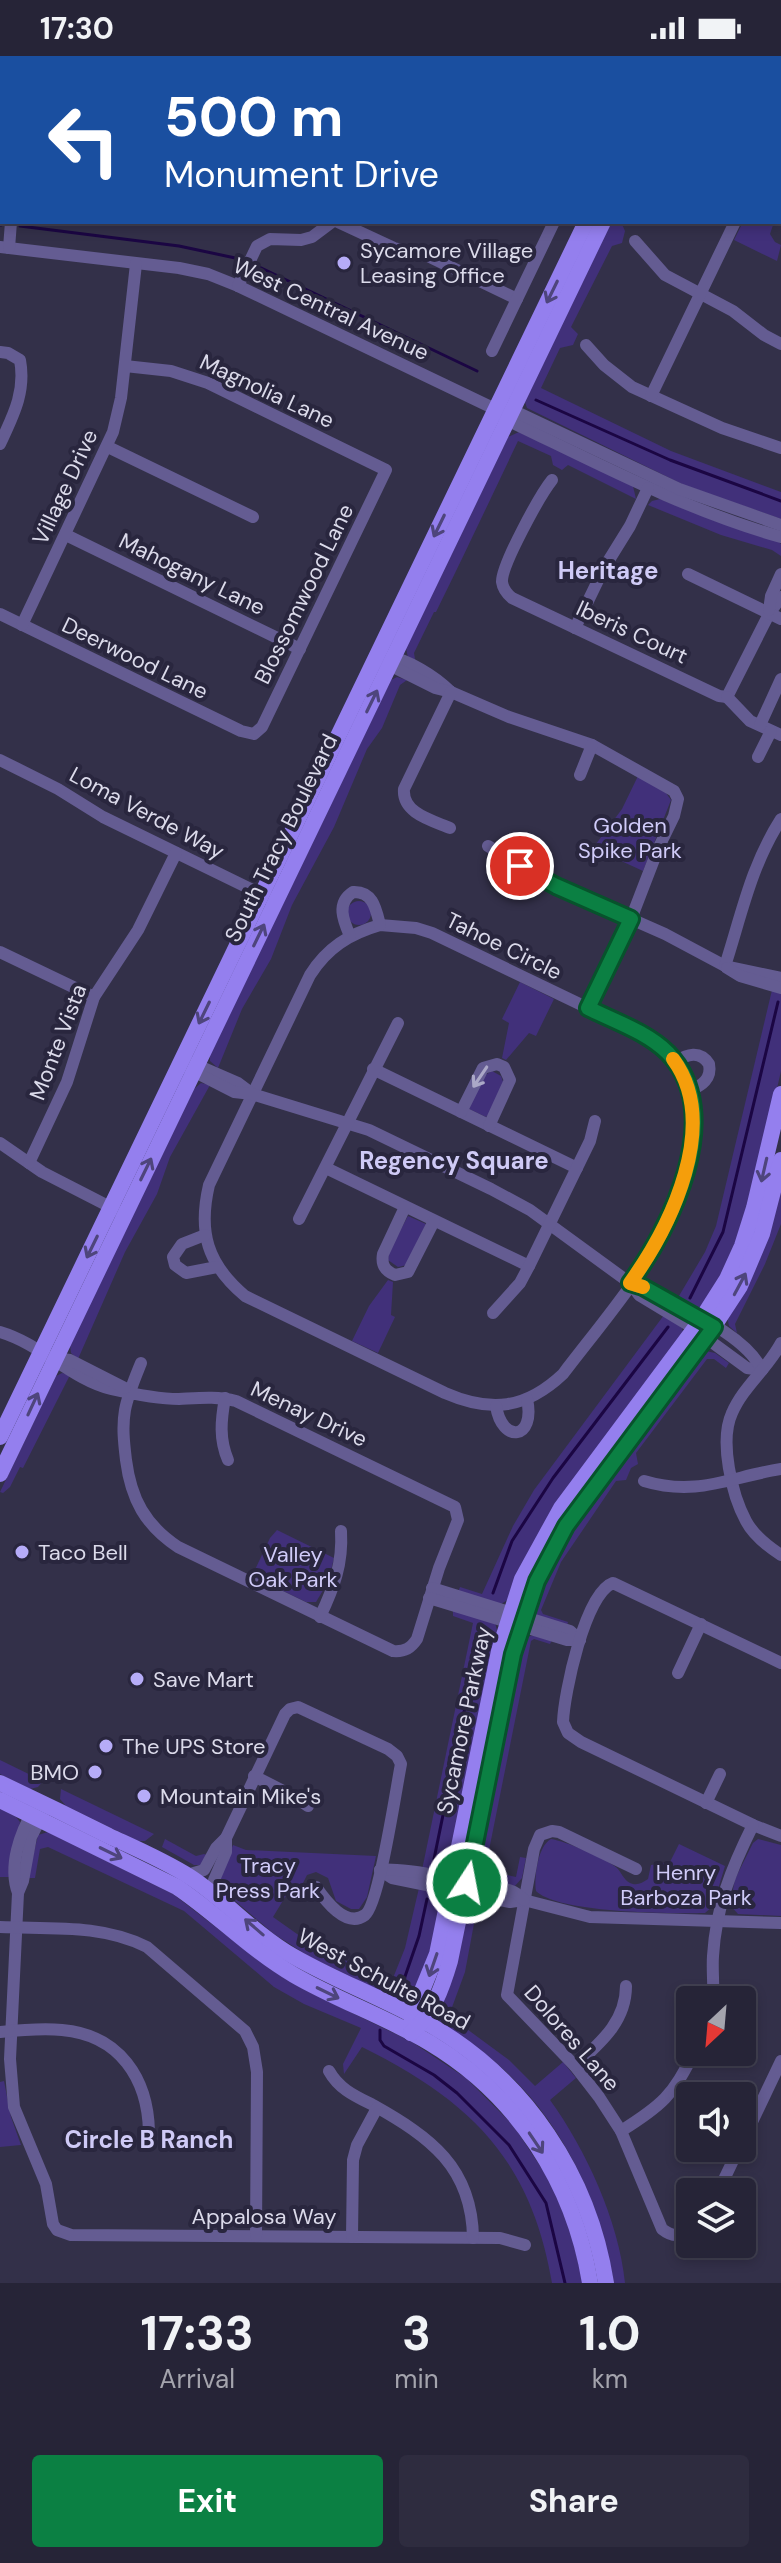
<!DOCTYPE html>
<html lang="en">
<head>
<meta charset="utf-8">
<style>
  body { margin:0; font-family:"DM Sans",sans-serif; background:#2e2c3f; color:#f1f3f6; height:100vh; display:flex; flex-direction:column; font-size:30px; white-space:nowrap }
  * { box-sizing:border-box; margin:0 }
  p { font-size:26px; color:#a4a4ad }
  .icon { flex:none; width:44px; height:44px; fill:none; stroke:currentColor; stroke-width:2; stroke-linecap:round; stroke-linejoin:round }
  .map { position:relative; height:2227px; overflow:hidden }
  .details { display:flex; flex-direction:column; background:#262437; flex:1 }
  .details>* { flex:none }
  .hud { position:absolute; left:0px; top:0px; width:782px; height:168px; box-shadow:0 4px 12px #0003,0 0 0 2px #424152; background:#1a4fa0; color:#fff; overflow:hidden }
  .needle { width:52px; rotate:206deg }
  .controls { position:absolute; left:676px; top:1930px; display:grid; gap:16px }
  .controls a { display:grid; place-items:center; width:80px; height:80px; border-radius:8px; background:#262437; box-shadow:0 4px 12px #0003,0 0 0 2px #424152; font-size:40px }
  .pin { position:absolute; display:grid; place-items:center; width:68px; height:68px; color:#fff; margin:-34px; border:4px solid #fff; border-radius:50%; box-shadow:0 2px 8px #0007 }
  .me { position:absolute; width:88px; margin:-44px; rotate:11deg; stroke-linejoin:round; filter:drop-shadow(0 0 6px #0008) }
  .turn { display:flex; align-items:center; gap:28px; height:168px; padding:0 32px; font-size:36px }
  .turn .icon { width:104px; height:104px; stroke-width:2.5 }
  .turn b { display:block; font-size:56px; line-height:68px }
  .eta { display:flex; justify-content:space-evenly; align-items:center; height:136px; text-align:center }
  .eta b { font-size:48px; font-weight:700; line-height:56px }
  .primary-button { display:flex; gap:16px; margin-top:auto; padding:16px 32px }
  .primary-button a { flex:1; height:92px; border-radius:8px; background:#0b8043; color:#fff; font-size:32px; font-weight:700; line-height:92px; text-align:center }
  .primary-button a+a { background:#2e2c3f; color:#f1f3f6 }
  .status { display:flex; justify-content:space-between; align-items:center; height:56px; padding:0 40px; background:#262437; direction:ltr }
  .status svg { height:22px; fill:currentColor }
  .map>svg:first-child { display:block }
</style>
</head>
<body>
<div class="status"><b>17:30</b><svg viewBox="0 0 49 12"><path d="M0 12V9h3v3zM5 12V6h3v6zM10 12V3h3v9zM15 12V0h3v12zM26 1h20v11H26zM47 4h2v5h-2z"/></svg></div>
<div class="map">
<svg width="781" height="2227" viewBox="0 0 781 2227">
  <rect width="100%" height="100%" fill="#333049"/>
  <g fill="#41307a">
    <polygon points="0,0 352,0 352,2 2,2 2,59"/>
    <polygon points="611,166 621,166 625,175 622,187 612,190 571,271 578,278 573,289 560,292 541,332 671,395 781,436 781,463 684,429 527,352 525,346 533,329"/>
    <polygon points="743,166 774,166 770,178 775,186 781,189 777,205 734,184"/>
    <path d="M519 376 633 430 636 443 568 409 562 414 553 409 551 400 518 385C491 442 465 497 436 556H434L414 597 415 603 408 602 406 592 508 381Z"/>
    <polygon points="660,443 710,463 778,485 781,488 781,500 772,494 721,479 648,449 652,445"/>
    <polygon points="397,621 407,624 400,629 382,672 367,693 334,771 292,849 271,903 242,953 218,1012 210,1005 210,999 391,624"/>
    <polygon points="638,720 666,737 671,744 643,815 593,792 622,753"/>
    <circle cx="359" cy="857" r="12"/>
    <polygon points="520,926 554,943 536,980 529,977 506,1004 502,1002 509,967 502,963"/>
    <polygon points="772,934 781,936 781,1015 753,1138 728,1209 700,1253 696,1254 676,1245 705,1196 716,1170"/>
    <polygon points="492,1015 501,1020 504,1028 490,1057 486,1061 469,1053 482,1021"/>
    <polygon points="201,1027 210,1029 170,1101 157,1138 125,1196 78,1303 71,1297 70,1289 194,1033"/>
    <polygon points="781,1127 781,1168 765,1208 735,1268 737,1277 729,1270 727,1260"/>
    <polygon points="408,1160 426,1168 407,1209 398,1211 388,1204 389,1195"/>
    <polygon points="388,1224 393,1226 391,1259 395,1261 378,1297 352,1285 369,1250"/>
    <polygon points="664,1259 682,1272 683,1276 509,1543 501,1548 458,1536 460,1531 482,1538 513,1470 534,1434"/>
    <polygon points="706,1295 715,1297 729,1307 726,1312 714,1303 707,1303 636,1397 638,1408 631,1412 626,1424 616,1425 561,1506 541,1554 543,1558 568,1566 567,1570 537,1560 533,1554 562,1487"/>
    <polygon points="62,1317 70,1319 23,1412 20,1411 10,1431 3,1437 0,1436 56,1320"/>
    <polygon points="277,1474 334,1502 328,1526 316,1546 306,1546 252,1520 270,1482"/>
    <polygon points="453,1554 495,1567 498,1578 448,1813 444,1816 422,1814 473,1567 453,1560"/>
    <polygon points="535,1579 552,1584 550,1588 534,1583 531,1585 485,1814 516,1821 520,1801 526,1802 522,1822 514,1831 479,1824 475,1813 521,1586 526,1581"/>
    <polygon points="0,1704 43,1725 38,1731 30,1733 0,1718"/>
    <polygon points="61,1733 154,1778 145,1785 138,1785 66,1750 60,1743"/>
    <polygon points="0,1752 16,1761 20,1766 10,1821 0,1821"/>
    <path d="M48 1776 173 1838 270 1913 307 1935 412 1986 466 2022 513 2069 550 2125 571 2176 583 2227H552C531 2104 471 2045 362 1991L344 2018 343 2008 361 1972 304 1948 274 1931 184 1855 48 1791 40 1793 35 1822H28L38 1779Z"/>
    <polygon points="165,1783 196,1800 204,1798 209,1800 202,1809 194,1809 162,1791"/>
    <path d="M551 1783C565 1785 606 1802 617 1812 622 1817 623 1823 630 1827 637 1830 642 1827 648 1823L651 1809 670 1806 679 1788 725 1810 713 1850 705 1857C672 1858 558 1857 536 1835 534 1820 538 1790 551 1783Z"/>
    <polygon points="758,1783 781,1789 781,1860 738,1858 730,1849 735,1823 753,1787"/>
    <polygon points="233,1789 246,1794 376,1800 367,1841 359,1853 351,1853 336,1845 328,1822 316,1816 307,1819 301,1831 287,1838 273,1861 307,1885 391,1927 405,1892 419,1832 439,1837 442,1842 434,1889 409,1946 405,1947 310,1901 274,1878 222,1834 219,1823"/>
    <path d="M476 1844 497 1848 496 1852 487 1850 476 1857 465 1916 451 1954 456 1965 509 2004 535 2030 563 2006 576 2022 550 2044C585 2092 619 2165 625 2227H614C599 2144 564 2068 501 2011 481 1993 456 1980 437 1962L469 1848Z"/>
    <polygon points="4,2025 11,2061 21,2089 0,2091 0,2026"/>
  </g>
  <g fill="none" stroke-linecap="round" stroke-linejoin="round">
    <g stroke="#1b0643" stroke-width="3">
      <polyline points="0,169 1,169"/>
      <polyline points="20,170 179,190 240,203"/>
      <polyline points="255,209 477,315"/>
      <polyline points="536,344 670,404 781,445"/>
      <polyline points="690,1242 723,1176 778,946"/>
      <polyline points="493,1537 512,1485 553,1422 668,1271"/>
      <polyline points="433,1808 481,1573"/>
      <polyline points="400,1935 419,1880 427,1843"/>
      <polyline points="380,1974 380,1984 384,1990 434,2019 457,2037 509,2089 546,2147 565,2227"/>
    </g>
    <polyline stroke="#1b0643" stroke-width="9" points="0,71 2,71"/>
    <g stroke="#645c92" stroke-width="12">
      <polyline points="780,72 781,70"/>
      <polyline points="0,92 2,92"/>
      <polyline points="338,166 394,192 426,199 517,243"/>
      <polyline points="635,185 665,219 733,255 764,279 781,288"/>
      <path d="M0 191 179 212 208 218 238 230 495 353 507 364C597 407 685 454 781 481"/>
      <polyline points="9,192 11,166"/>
      <polyline points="238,230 257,190 270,183 301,184 312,181 332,166"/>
      <polyline points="586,289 604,309 632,331 722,372 781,392"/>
      <polyline points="492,295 554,166"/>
      <path d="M0 296 8 297 20 304C26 336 13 360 0 388"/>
      <polyline points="651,340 735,166"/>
      <polyline points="504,354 512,354 679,433 781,469"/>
      <polyline points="108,391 253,461"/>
      <path d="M552 424C540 439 501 510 502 526 503 533 507 538 512 542L719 640 727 641 769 558 781 541"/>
      <polyline points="66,479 300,593"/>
      <polyline points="688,518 781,563"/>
      <polyline points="769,554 771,540 781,518"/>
      <polyline points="0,558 241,675 254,678 262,671 386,414 208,327 171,315 125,310"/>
      <polyline points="22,569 113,376 121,342 136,208"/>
      <polyline points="575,572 604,512 630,470 648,432"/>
      <path d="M385 600C408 603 435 620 451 636"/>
      <polyline points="385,607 435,632 451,636 509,661 592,689 674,735 678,743 674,760 658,793 631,863 588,952"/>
      <polyline points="727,641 750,665 781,679"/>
      <polyline points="760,669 781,623"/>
      <polyline points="758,701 771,675"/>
      <polyline points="0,704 58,733 103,761 269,842"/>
      <polyline points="580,719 592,689"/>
      <path d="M450 772C431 764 402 757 404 733L451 636"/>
      <polyline points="488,790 556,830 665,878 725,910 781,922"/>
      <path d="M380 869 416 872 432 877 640 977C692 1008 700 1046 687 1102 682 1124 677 1146 668 1167 645 1218 597 1273 563 1318 526 1353 491 1357 445 1337L245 1240C207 1208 198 1176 209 1129L310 919C327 892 349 878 380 869Z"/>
      <path d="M350 880C343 864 336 847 353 836 373 835 376 853 380 869"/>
      <polyline points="0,896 94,941"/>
      <path d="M725 910C742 857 751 810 781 763"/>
      <polyline points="727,912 740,920 781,932"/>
      <path d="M675 1006C687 998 700 994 709 1008 712 1023 702 1029 690 1035"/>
      <polyline points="192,1007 238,1027 250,1036"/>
      <polyline points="189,1013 234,1036 252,1038 369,1074 491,1133 530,1154 630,1227 639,1239 687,1268 747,1312 762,1314"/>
      <polyline points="373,1013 577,1112"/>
      <polyline points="461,1056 483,1012 497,1008 504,1011 510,1024 489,1070"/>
      <polyline points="0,1087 42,1116 118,1155"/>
      <polyline points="29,1107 67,1026 94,941 138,874 176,797"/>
      <polyline points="326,1112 529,1210"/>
      <path d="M405 1151 383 1198C381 1209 385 1215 395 1219L408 1216 434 1165"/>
      <polyline points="299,1163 398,967"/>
      <polyline points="205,1179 182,1188 173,1201 175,1209 186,1217 217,1211"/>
      <path d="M630 1227 643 1231C678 1251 745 1277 762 1314"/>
      <polyline points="493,1257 520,1227 529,1210 590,1085 595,1065"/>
      <path d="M0 1276C41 1288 71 1323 111 1333 133 1338 157 1343 179 1343 199 1342 217 1340 236 1345L455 1451 458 1464 439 1512 417 1583C411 1592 405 1596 393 1595L178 1491C145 1469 131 1443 126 1404 124 1387 122 1371 125 1354 128 1338 135 1322 141 1307"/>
      <path d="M781 1287C768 1312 743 1331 732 1357 719 1385 732 1439 746 1465 754 1480 767 1490 781 1499"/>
      <polyline points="55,1302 70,1304 125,1332"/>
      <path d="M225 1342C221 1364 219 1383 228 1404"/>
      <path d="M496 1350C502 1388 536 1384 527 1343"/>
      <path d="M644 1425C697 1441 730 1421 781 1413"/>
      <polyline points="432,1532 570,1575 580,1584"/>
      <polyline points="429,1542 567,1584 580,1584"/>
      <path d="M320 1561C334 1531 343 1508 341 1475"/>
      <path d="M781 1607 613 1527C585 1537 564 1638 563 1666L568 1677 581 1686 753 1769 781 1780"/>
      <polyline points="678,1617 701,1568"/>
      <polyline points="254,1720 295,1741 308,1750"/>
      <polyline points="706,1747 720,1718"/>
      <polyline points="43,1758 31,1781 23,1825 18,1837 10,2003 14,2051 46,2128 53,2168 57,2174 71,2179 500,2182 525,2189"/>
      <path d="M636 1813 559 1776 552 1775 540 1779 534 1793 507 1939 575 2010 599 2041 621 2075 662 2173C672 2181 681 2181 690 2173"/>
      <polyline points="380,1814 392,1822 510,1846 524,1844 590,1861 781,1867"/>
      <path d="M380 1814C399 1811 495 1828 514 1836 518 1838 521 1841 524 1844"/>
      <polyline points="187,1819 204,1814 216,1792 226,1782"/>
      <path d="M18 1837C8 1810 20 1777 34 1753"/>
      <path d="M215 1839 214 1824 226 1796V1782L285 1658 290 1653 298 1651 388 1693 397 1700 401 1708C396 1733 379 1849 365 1859 346 1873 325 1844 316 1831"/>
      <path d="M0 1871C50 1873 102 1868 147 1891L245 1975 253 1991 257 2016 256 2180"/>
      <path d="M713 1944C714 1929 712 1915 713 1900 716 1851 731 1813 753 1769"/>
      <path d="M0 1976C20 1974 42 1972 62 1974 120 1979 148 2023 149 2076"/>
      <path d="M575 2010C600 1987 626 1966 626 1930"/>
      <path d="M329 2015C339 2033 355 2040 373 2049 430 2081 472 2111 473 2182"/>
      <path d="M621 2075C661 2050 674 2039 694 1996"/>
      <polyline points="742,2087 781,2005"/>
      <polyline points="718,2136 739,2092"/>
      <polyline points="352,2181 353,2104 357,2089 377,2052"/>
    </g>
    <g stroke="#947fee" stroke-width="16">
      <polyline points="664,2 665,0"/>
      <polyline points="682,2 683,0"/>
      <polyline points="0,1381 586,166"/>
      <polyline points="0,1418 603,166"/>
      <path d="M0 1727C36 1744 73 1762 109 1780 137 1793 165 1805 190 1821 224 1843 251 1875 286 1896 332 1924 385 1942 432 1970 526 2025 589 2119 606 2227"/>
      <path d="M0 1744 177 1831C217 1858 251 1894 294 1919 337 1944 386 1961 430 1987 517 2039 574 2127 590 2227"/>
      <polyline points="411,1977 412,1959 437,1898 499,1595 522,1523 561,1452 701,1264 727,1223 742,1190 754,1152 781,1038"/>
      <path d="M411 1977C433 1958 442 1932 450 1905L513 1598 537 1525 566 1470 706 1282 740 1230 762 1178 781 1104"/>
    </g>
  </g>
  <defs><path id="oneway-shaft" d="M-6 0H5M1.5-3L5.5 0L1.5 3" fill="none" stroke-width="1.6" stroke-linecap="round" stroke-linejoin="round" transform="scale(2)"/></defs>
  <g stroke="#4e457c">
    <use href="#oneway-shaft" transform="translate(552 236) rotate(116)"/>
    <use href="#oneway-shaft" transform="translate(439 470) rotate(116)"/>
    <use href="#oneway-shaft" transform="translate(372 645) rotate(-64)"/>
    <use href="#oneway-shaft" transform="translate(259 879) rotate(-64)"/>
    <use href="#oneway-shaft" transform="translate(204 957) rotate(116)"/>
    <use href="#oneway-shaft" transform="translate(146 1113) rotate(-64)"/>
    <use href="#oneway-shaft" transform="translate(764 1114) rotate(103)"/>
    <use href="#oneway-shaft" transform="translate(92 1191) rotate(116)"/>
    <use href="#oneway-shaft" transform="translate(740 1228) rotate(-62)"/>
    <use href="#oneway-shaft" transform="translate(33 1348) rotate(-65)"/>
    <use href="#oneway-shaft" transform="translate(111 1797) rotate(26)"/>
    <use href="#oneway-shaft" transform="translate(254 1871) rotate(-139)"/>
    <use href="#oneway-shaft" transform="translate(433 1909) rotate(109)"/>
    <use href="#oneway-shaft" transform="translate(328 1937) rotate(26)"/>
    <use href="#oneway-shaft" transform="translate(536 2087) rotate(56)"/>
  </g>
  <use stroke="#aba8c7" href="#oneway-shaft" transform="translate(480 1021) rotate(124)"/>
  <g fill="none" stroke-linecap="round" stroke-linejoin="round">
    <g stroke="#07532c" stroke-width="20">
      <path id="route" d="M467 1827 513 1598 537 1525 566 1470 714 1271 643 1231 630 1227C671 1171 727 1058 668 997 647 976 614 965 588 952L631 863 556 830 520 810"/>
    </g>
    <use href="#route" stroke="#0b8043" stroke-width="14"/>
    <path stroke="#f59e0b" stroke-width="14" d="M643 1231 630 1227C671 1170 721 1068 673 1003"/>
  </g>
  <g fill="#b6acf8" stroke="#29263e" stroke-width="3">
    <circle cx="344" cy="207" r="8"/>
    <circle cx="22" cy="1496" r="8"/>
    <circle cx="137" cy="1623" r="8"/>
    <circle cx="106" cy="1690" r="8"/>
    <circle cx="95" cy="1716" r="8"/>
    <circle cx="144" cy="1740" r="8"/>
  </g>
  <g text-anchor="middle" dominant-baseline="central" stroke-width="8" stroke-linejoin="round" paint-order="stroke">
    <g font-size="22" fill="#dbdaea" stroke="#29263e" text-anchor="start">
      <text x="360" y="194">Sycamore Village<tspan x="360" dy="25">Leasing Office</tspan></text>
      <text x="38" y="1496">Taco Bell</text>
      <text x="153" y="1623">Save Mart</text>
      <text x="122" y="1690">The UPS Store</text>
      <text x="79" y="1716" text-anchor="end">BMO</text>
      <text x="160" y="1740">Mountain Mike's</text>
    </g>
    <g font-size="22" fill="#dbdaea" stroke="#29263e">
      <text transform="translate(331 253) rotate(25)">West Central Avenue</text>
      <text transform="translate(267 335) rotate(25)">Magnolia Lane</text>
      <text transform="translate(65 431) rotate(-65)">Village Drive</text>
      <text transform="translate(192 518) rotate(26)">Mahogany Lane</text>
      <text transform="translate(304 538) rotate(-64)">Blossomwood Lane</text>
      <text transform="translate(632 576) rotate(25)">Iberis Court</text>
      <text transform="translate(135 602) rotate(26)">Deerwood Lane</text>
      <text transform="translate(147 757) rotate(28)">Loma Verde Way</text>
      <text transform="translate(281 782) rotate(-64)">South Tracy Boulevard</text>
      <text transform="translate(504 890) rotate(26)">Tahoe Circle</text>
      <text transform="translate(58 986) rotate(-69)">Monte Vista</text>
      <text transform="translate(309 1358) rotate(25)">Menay Drive</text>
      <text transform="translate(464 1664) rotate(-78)">Sycamore Parkway</text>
      <text transform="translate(384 1923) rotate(28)">West Schulte Road</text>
      <text transform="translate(572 1982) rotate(49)">Dolores Lane</text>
      <text x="264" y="2160">Appalosa Way</text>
    </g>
    <g font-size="22" fill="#d0cbf9" stroke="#29263e">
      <text x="630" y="769">Golden<tspan x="630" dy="25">Spike Park</tspan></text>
      <text x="293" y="1498">Valley<tspan x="293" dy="25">Oak Park</tspan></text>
      <text x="268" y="1809">Tracy<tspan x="268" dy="25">Press Park</tspan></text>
      <text x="686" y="1816">Henry<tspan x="686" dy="25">Barboza Park</tspan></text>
    </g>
    <g font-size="24" font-weight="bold" fill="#cfcaf6" stroke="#29263e">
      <text x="608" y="514">Heritage</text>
      <text x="454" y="1104">Regency Square</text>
      <text x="149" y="2083">Circle B Ranch</text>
    </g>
  </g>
</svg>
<div class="controls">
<a><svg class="needle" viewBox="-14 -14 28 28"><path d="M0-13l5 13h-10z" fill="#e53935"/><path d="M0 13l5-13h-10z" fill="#a4a4ad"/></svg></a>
<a><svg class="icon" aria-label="sound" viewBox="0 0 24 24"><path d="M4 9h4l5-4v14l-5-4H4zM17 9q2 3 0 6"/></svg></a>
<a><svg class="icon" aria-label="layers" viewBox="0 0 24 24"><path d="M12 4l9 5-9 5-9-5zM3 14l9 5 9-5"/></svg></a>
</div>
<div class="pin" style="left:520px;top:810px;background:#d93025"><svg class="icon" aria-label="arrive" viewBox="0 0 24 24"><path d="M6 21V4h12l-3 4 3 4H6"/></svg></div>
<svg class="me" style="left:467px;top:1827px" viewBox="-20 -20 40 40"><circle r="17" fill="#0b8043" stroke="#fff" stroke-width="3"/><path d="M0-11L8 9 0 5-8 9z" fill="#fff"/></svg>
<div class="hud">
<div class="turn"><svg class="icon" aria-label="left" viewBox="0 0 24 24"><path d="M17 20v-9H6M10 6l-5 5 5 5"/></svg><div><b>500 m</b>Monument Drive</div></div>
</div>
</div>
<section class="details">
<div class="eta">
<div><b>17:33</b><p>Arrival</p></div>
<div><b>3</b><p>min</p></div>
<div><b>1.0</b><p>km</p></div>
</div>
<div class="primary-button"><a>Exit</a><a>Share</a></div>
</section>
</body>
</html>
